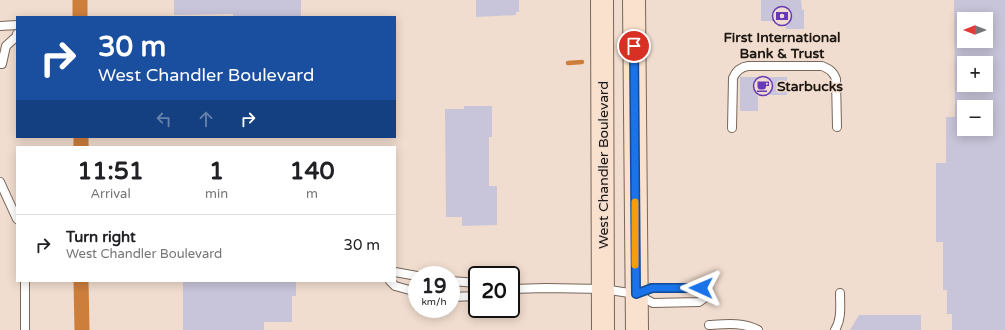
<!DOCTYPE html>
<html lang="en">
<head>
<meta charset="utf-8">
<style>
  body { margin:0; font-family:"Varela Round",sans-serif; background:#f6f6f6; color:#202124; height:100vh; display:flex; flex-direction:column; font-size:15px; white-space:nowrap }
  * { box-sizing:border-box; margin:0 }
  p { font-size:13px; color:#757577 }
  .icon { flex:none; width:22px; height:22px; fill:none; stroke:currentColor; stroke-width:2; stroke-linecap:round; stroke-linejoin:round }
  .map { position:relative; flex:1; overflow:hidden }
  .side { position:absolute; left:16px; top:146px; width:380px; height:136px; display:flex; flex-direction:column; background:#fff; border-radius:0px; box-shadow:0 2px 10px #0003 }
  .side>* { flex:none }
  .top-card { position:absolute; left:16px; top:16px; width:380px; height:122px; border-radius:0px; box-shadow:0 2px 10px #0003; background:#1a4fa0; color:#fff; overflow:hidden }
  .needle { width:26px; rotate:270deg }
  .controls { position:absolute; left:957px; top:12px; display:grid; gap:8px }
  .controls a { display:grid; place-items:center; width:36px; height:36px; border-radius:0px; background:#fff; box-shadow:0 2px 10px #0003; font-size:20px }
  .speed { position:absolute; left:408px; top:266px; display:flex; gap:8px; font-size:20px; font-weight:700; text-align:center }
  .speed>* { display:grid; place-content:center; width:52px; height:52px; border-radius:50%; background:#fff; box-shadow:0 2px 10px #0003; line-height:1 }
  .speed small { font-size:10px; font-weight:400 }
  .speed .limit { border:2px solid #111; border-radius:6px; background:#fff; color:#111 }
  .pin { position:absolute; display:grid; place-items:center; width:34px; height:34px; color:#fff; margin:-17px; border:2px solid #fff; border-radius:50%; box-shadow:0 1px 4px #0007 }
  .me { position:absolute; width:44px; margin:-22px; rotate:271deg; stroke-linejoin:round; filter:drop-shadow(0 0 3px #0008) }
  .turn { display:flex; align-items:center; gap:14px; height:84px; padding:0 16px; font-size:18px }
  .turn .icon { width:52px; height:52px; stroke-width:2.5 }
  .turn b { display:block; font-size:28px; line-height:34px }
  .lanes { display:flex; align-items:center; height:38px; padding:0 16px; background:#0003; justify-content:center; gap:20px; direction:ltr }
  .lanes .off { opacity:.35 }
  .eta { display:flex; justify-content:space-evenly; align-items:center; height:68px; text-align:center }
  .eta b { font-size:24px; font-weight:700; line-height:28px }
  ul { padding:0; list-style:none }
  li { display:flex; align-items:center; gap:12px; height:60px; padding:0 16px; border-top:1px solid #e0e0e0 }
  li div { flex:1 }
  li b { display:block; font-size:15px }
  li em { font-style:normal }
  .map>svg:first-child { display:block }
</style>
</head>
<body>
<div class="map">
<svg width="1005" height="330" viewBox="0 0 1005 330">
  <rect width="100%" height="100%" fill="#f1ddcf"/>
  <g fill="none" stroke-linecap="round" stroke-linejoin="round">
    <polyline stroke="#cd7e3b" stroke-width="4.5" points="568,63 582,62"/>
    <g stroke="#cd7e3b" stroke-width="15">
      <polyline points="80,0 80,17"/>
      <polyline points="81,137 81,147"/>
      <polyline points="81,281 82,330"/>
    </g>
  </g>
  <g fill="#c8c4d9" fill-rule="evenodd">
    <polygon points="174,0 301,0 301,17 233,17 233,14 174,15"/>
    <polygon points="476,0 519,0 519,12 516,12 516,15 476,17"/>
    <polygon points="761,0 801,0 802,10 804,10 804,29 786,29 786,21 761,21"/>
    <path d="M954 0H1005V330H952V314H947V290H943V242H936V163H946V117H955ZM964 19H986V41H964ZM964 63H986V85H964ZM964 107H986V129H964Z"/>
    <polygon points="740,77 787,77 787,95 758,95 758,111 740,111"/>
    <polygon points="464,106 492,106 492,137 489,137 489,186 497,186 497,225 462,226 462,217 446,217 445,109 464,109"/>
    <polygon points="183,281 296,281 296,296 292,296 292,322 264,322 264,330 183,330"/>
    <polygon points="859,315 921,315 921,330 850,330"/>
  </g>
  <g fill="none" stroke-linecap="round" stroke-linejoin="round">
    <g stroke="#78675a" stroke-width="10">
      <g id="lane">
        <polyline points="0,26 17,25"/>
        <polyline points="0,64 2,64 6,46 17,36 17,34"/>
        <path d="M732 128 733 78C736 71 741 67 748 66H822C829 69 833 71 836 79L837 127"/>
        <polyline points="0,182 17,219"/>
        <polyline points="395,272 417,276"/>
        <polyline points="390,281 395,286 417,292"/>
        <polyline points="451,281 477,283"/>
        <polyline points="511,289 546,288 603,289 636,294 653,303 699,302 709,295 701,288 652,288 638,293"/>
        <polyline points="451,297 477,296"/>
        <path d="M709 325C726 324 743 322 758 330"/>
        <polyline points="25,330 25,281"/>
        <path d="M835 330C842 319 840 305 840 293"/>
      </g>
    </g>
    <g stroke="#78675a" stroke-width="24">
      <g id="secondary">
        <polyline points="602,0 603,330"/>
        <polyline points="634,0 637,330"/>
      </g>
    </g>
    <use href="#lane" stroke="#fff" stroke-width="8"/>
    <use href="#secondary" stroke="#fae1cd" stroke-width="22"/>
  </g>
  <g fill="none" stroke-linecap="round" stroke-linejoin="round">
    <g stroke="#114b97" stroke-width="10">
      <polyline id="route" points="634,46 636,294 652,288 701,288"/>
    </g>
    <use href="#route" stroke="#1a73e8" stroke-width="7"/>
    <polyline stroke="#f59e0b" stroke-width="7" points="635,202 635,265"/>
  </g>
  <defs>
    <g id="bank-ring" transform="scale(1)"><circle r="9.5" fill="#f1ddcf" stroke="#673bb3" stroke-width="1.5"/><path d="M-6-4H6V4H-6ZM0-2.3a2.3 2.3 0 1 0 0 4.6a2.3 2.3 0 1 0 0-4.6Z" fill="#673bb3"/></g>
    <g id="cafe-ring" transform="scale(1)"><circle r="9.5" fill="#f1ddcf" stroke="#673bb3" stroke-width="1.5"/><path d="M-5.5-4.5H6V0H3Q3 3.5 0 3.5H-2.5Q-5.5 3.5-5.5 0ZM3-3.2v2h1.7v-2ZM-6 4.5H4V6H-6Z" fill="#673bb3"/></g>
  </defs>
  <g fill-rule="evenodd">
    <use href="#bank-ring" x="782" y="16"/>
    <use href="#cafe-ring" x="763" y="86"/>
  </g>
  <g text-anchor="middle" dominant-baseline="central" stroke-width="3" stroke-linejoin="round" paint-order="stroke">
    <g font-size="14" font-weight="bold" fill="#1d1611" stroke="#f1ddcf">
      <text x="782" y="37">First International<tspan x="782" dy="16">Bank &amp; Trust</tspan></text>
      <text x="777" y="86" text-anchor="start">Starbucks</text>
    </g>
    <g font-size="14" fill="#1d1611" stroke="#f1ddcf">
      <text transform="translate(603 165) rotate(-90)">West Chandler Boulevard</text>
    </g>
  </g>
</svg>
<div class="controls">
<a><svg class="needle" viewBox="-14 -14 28 28"><path d="M0-13l5 13h-10z" fill="#e53935"/><path d="M0 13l5-13h-10z" fill="#757577"/></svg></a>
<a>+</a>
<a>−</a>
</div>
<div class="speed"><div>19<small>km/h</small></div><div class="limit">20</div></div>
<div class="pin" style="left:634px;top:46px;background:#d93025"><svg class="icon" aria-label="arrive" viewBox="0 0 24 24"><path d="M6 21V4h12l-3 4 3 4H6"/></svg></div>
<svg class="me" style="left:701px;top:288px" viewBox="-20 -20 40 40"><path d="M0-17L14 15 0 8-14 15z" fill="#1a73e8" stroke="#fff" stroke-width="4"/></svg>
<div class="top-card">
<div class="turn"><svg class="icon" aria-label="right" viewBox="0 0 24 24"><path d="M7 20v-9h11M14 6l5 5-5 5"/></svg><div><b>30 m</b>West Chandler Boulevard</div></div>
<div class="lanes"><svg class="icon off" aria-label="left" viewBox="0 0 24 24"><path d="M17 20v-9H6M10 6l-5 5 5 5"/></svg><svg class="icon off" aria-label="ahead" viewBox="0 0 24 24"><path d="M12 20V5M6 11l6-6 6 6"/></svg><svg class="icon" aria-label="right" viewBox="0 0 24 24"><path d="M7 20v-9h11M14 6l5 5-5 5"/></svg></div>
</div>
<section class="side">
<div class="eta">
<div><b>11:51</b><p>Arrival</p></div>
<div><b>1</b><p>min</p></div>
<div><b>140</b><p>m</p></div>
</div>
<ul>
<li><svg class="icon" aria-label="right" viewBox="0 0 24 24"><path d="M7 20v-9h11M14 6l5 5-5 5"/></svg><div><b>Turn right</b><p>West Chandler Boulevard</p></div><em>30 m</em></li>
</ul>
</section>
</div>
</body>
</html>
